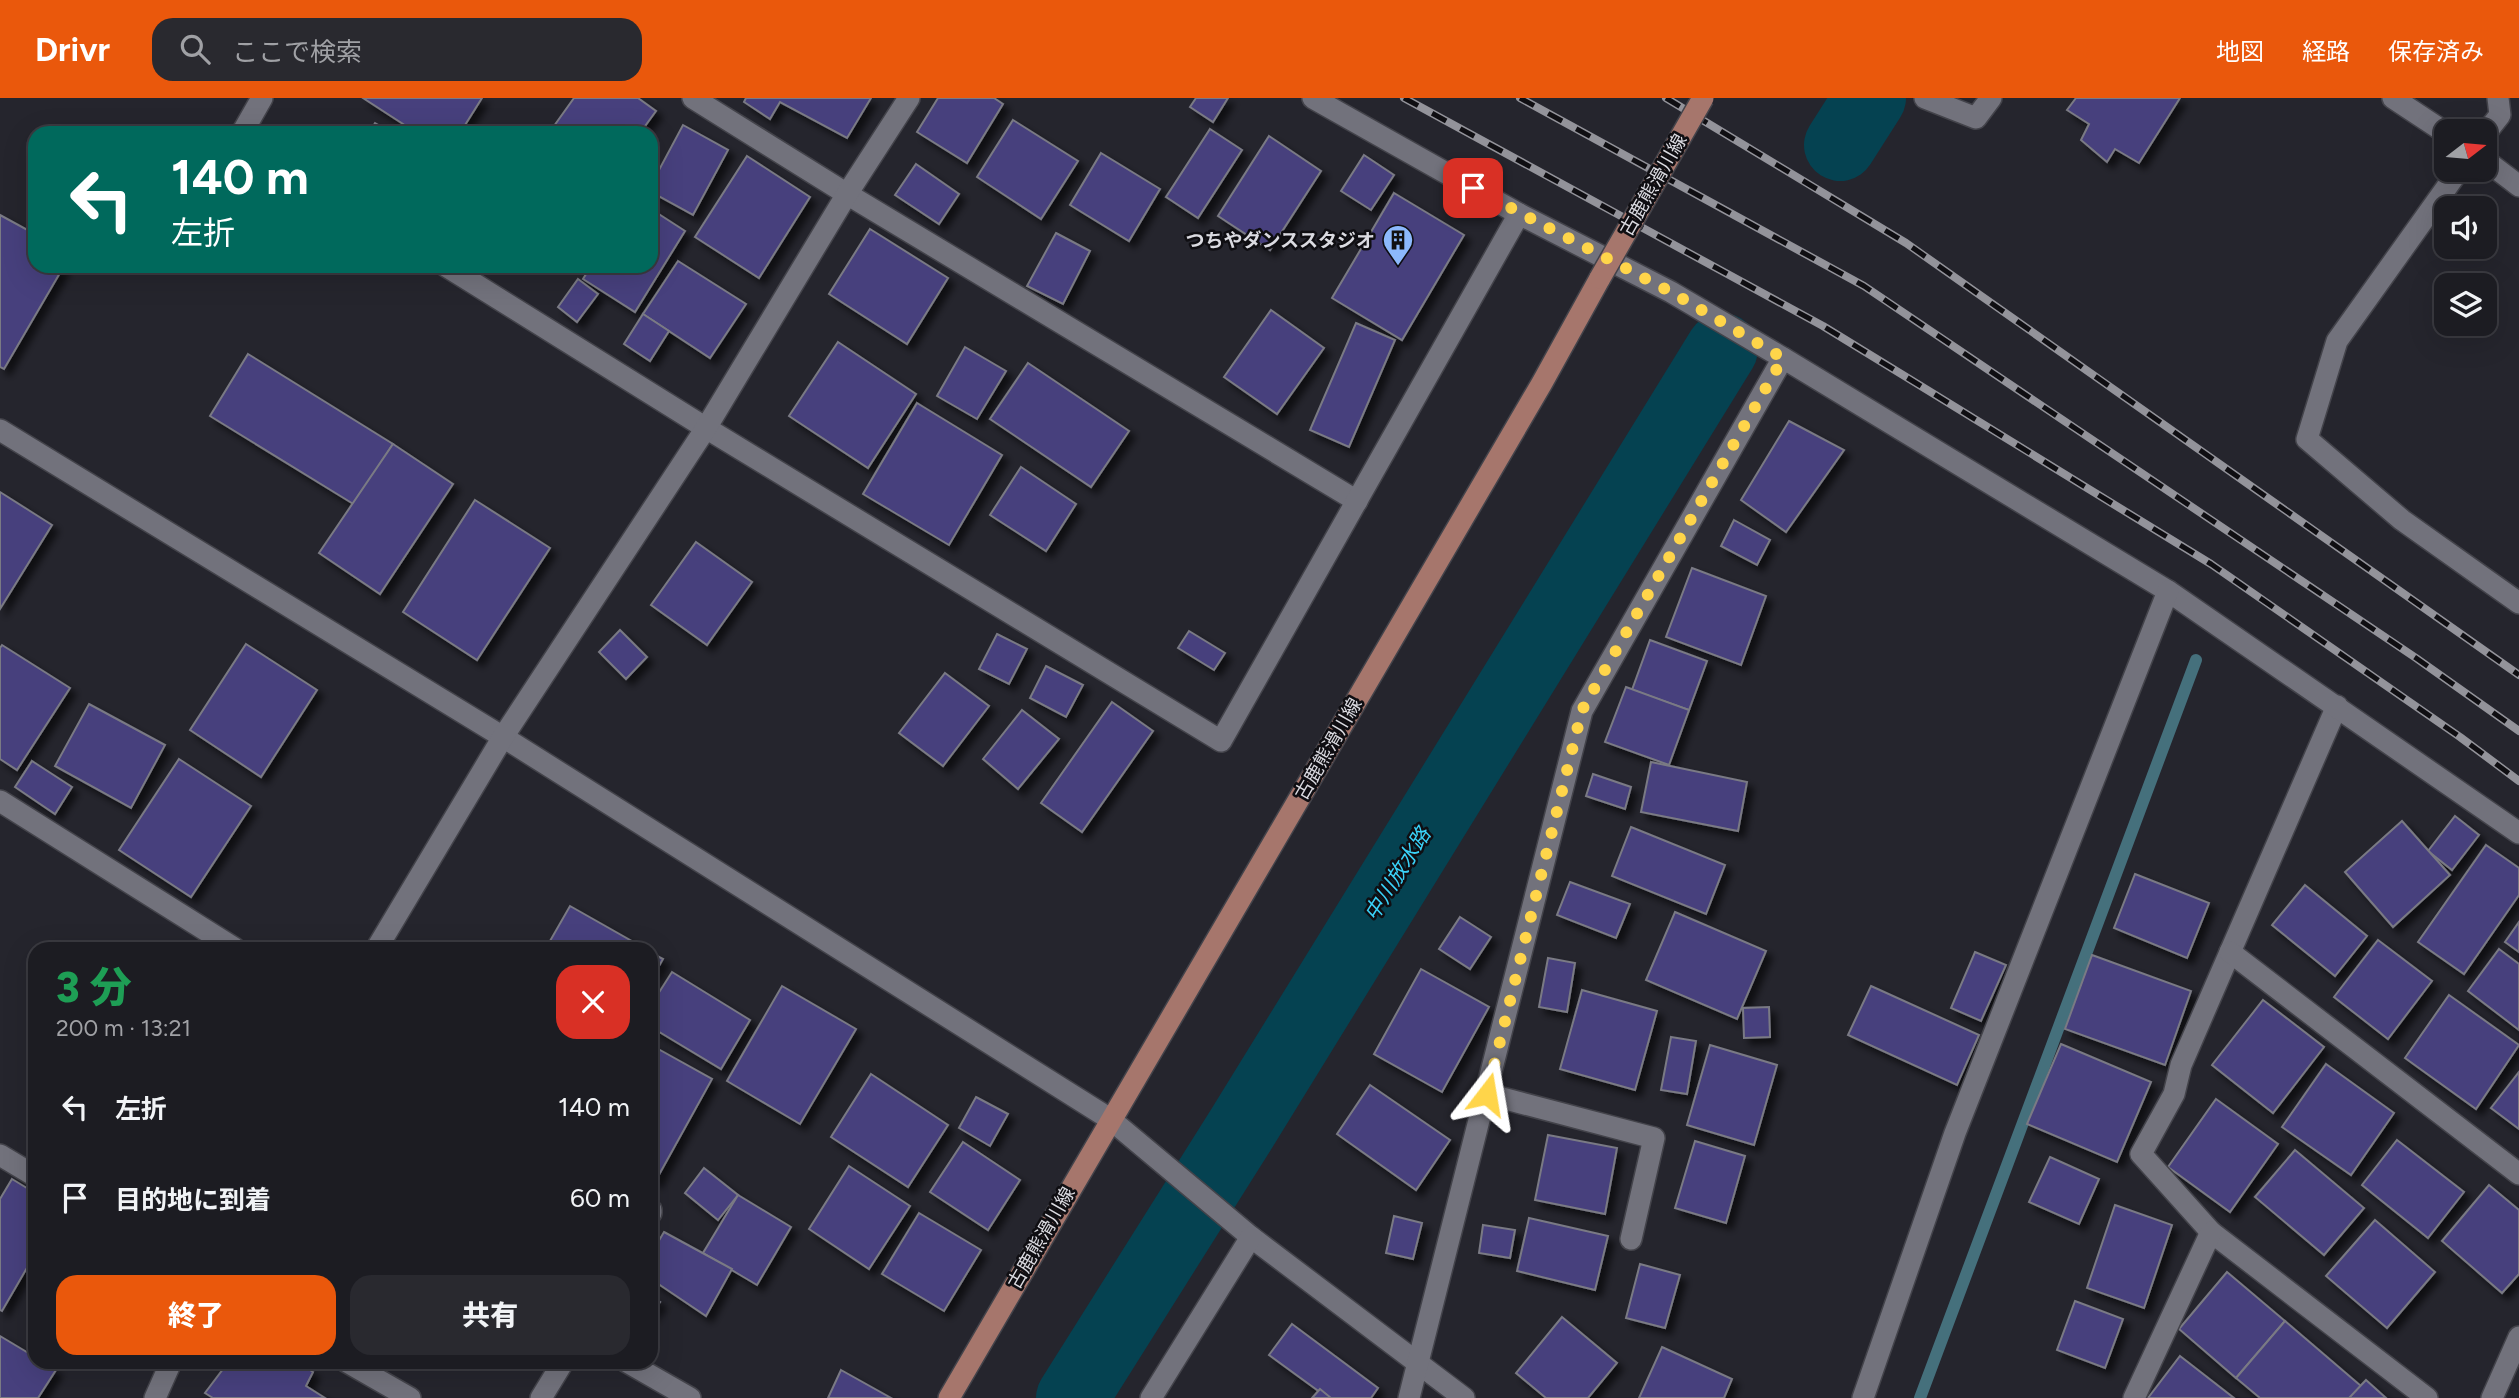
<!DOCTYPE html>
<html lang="ja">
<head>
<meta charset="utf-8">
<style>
  body { margin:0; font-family:Figtree,"Noto Sans JP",sans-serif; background:#29292f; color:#f1f3f6; height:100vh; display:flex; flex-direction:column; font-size:26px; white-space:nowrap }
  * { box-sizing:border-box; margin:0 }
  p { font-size:23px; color:#a0a1a5 }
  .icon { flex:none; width:38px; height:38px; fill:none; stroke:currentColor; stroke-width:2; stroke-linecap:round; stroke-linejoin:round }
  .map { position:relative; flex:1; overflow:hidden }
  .side { position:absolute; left:28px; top:844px; width:630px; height:427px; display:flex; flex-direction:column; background:#1c1c22; border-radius:21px; box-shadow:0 7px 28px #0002,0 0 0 2px #3a3a40 }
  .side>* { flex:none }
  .guide { position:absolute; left:28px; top:28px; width:630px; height:147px; border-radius:21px; box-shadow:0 7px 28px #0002,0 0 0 2px #3a3a40; background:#00695c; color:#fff; overflow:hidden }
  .needle { width:46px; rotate:74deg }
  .fabs { position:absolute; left:2434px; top:21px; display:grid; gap:14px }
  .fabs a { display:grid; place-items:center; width:63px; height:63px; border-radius:14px; background:#1c1c22; box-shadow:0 7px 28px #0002,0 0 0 2px #3a3a40; font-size:35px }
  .pin { position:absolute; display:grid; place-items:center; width:60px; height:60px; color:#fff; margin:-30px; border-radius:14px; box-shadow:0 4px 10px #0006 }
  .me { position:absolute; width:77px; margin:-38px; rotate:14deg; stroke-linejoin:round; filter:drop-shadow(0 0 5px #0008) }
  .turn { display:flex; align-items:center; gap:24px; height:147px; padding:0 28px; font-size:32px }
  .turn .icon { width:91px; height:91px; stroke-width:2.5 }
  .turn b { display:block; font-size:49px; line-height:60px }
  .round { display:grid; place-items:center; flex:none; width:74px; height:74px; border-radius:21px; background:#29292f }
  .overview { display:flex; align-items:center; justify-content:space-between; height:119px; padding:0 28px }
  h1 { font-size:42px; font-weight:800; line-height:52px; color:#1e9e55 }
  .primary-button { display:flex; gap:14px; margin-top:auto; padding:14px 28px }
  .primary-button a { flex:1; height:80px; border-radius:21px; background:#ea580c; color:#fff; font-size:28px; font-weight:800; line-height:80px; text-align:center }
  .primary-button a+a { background:#29292f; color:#f1f3f6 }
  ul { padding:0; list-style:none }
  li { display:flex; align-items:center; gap:21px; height:91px; padding:0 28px }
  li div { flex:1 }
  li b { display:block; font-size:26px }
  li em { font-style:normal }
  header { display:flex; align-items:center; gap:42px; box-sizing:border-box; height:98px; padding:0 35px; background:#ea580c; color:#fff }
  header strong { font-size:33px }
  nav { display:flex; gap:38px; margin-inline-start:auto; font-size:24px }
  .search { width:490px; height:63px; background:#29292f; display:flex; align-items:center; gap:18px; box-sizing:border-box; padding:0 24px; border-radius:21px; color:#a0a1a5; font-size:26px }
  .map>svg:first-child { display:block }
</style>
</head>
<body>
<header>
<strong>Drivr</strong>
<div class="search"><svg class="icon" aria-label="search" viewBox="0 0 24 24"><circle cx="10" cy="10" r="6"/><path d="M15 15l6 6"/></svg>ここで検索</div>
<nav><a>地図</a><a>経路</a><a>保存済み</a></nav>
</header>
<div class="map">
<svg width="2519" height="1300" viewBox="0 0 2519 1300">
  <defs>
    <filter id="shadow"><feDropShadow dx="6" dy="6" stdDeviation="3.5" flood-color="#0009"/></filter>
  </defs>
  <rect width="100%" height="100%" fill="#25252d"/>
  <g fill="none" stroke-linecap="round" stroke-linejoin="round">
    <polyline stroke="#45707c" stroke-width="12" points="1920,1300 2196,562"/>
    <g stroke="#054251" stroke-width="72">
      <polyline points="1840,47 1870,0"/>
      <polyline points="1072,1300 1242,1030 1722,251"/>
    </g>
  </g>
  <g fill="#463f7d" stroke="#7a7a84" stroke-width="2" filter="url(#shadow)">
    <polygon points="363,0 482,0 460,35 417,35"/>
    <polygon points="574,0 638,0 656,13 640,35 549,35"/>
    <polygon points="746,0 871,0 847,40 780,4 770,21 744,4"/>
    <polygon points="938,0 994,0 1003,6 967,65 917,34"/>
    <polygon points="1196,0 1228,0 1213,24 1190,9"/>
    <polygon points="2076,0 2180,0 2139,65 2115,51 2107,64 2081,42 2089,26 2067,12"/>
    <polygon points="1013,22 1078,63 1041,121 977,79"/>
    <polygon points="375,25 392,35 369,35"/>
    <polygon points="683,27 728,52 693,117 651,94 651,87"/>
    <polygon points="1210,31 1242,52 1198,120 1166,99"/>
    <polygon points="1269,38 1321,73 1270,152 1218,118"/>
    <polygon points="1101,55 1160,91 1129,143 1070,107"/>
    <polygon points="1364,57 1394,77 1371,112 1341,93"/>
    <polygon points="747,58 810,99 759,180 695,139"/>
    <polygon points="916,66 959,96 939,126 895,97"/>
    <polygon points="1394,95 1464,137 1402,242 1332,200"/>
    <polygon points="651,111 685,133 635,214 583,181 591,168 651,168"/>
    <polygon points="0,117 35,136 35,168 64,168 4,271 0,269"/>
    <polygon points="870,131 948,180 907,246 829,196"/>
    <polygon points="1056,135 1090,153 1063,206 1027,188"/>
    <polygon points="678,163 746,206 710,260 643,216"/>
    <polygon points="578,181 598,196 577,224 558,209"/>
    <polygon points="1271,212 1324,250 1277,316 1224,279"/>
    <polygon points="643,216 669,233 650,263 624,246"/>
    <polygon points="1356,225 1395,242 1349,349 1310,332"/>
    <polygon points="838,244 916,296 868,370 789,318"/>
    <polygon points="965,249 1006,273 977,321 937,298"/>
    <polygon points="248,256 393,346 355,407 210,318"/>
    <polygon points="1028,265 1129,333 1091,389 990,321"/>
    <polygon points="917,305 1002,357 949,447 863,396"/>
    <polygon points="1789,323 1844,352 1786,434 1741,402"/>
    <polygon points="393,346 453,386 380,496 319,455"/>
    <polygon points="1021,369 1076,406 1046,453 990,417"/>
    <polygon points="0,394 52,427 0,511"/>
    <polygon points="475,402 550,450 477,562 403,514"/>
    <polygon points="1734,422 1770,442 1757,467 1721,448"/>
    <polygon points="696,444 752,484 707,547 651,507"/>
    <polygon points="1692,470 1766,498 1741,567 1666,539"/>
    <polygon points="620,532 647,559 626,581 599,554"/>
    <polygon points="1189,533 1225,555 1214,572 1178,550"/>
    <polygon points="997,536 1027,551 1009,586 979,571"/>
    <polygon points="1650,542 1707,563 1689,612 1632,592"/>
    <polygon points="246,546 317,592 261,679 190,632"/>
    <polygon points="2,547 70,590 17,672 0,661 0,550"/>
    <polygon points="1046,568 1083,587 1066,619 1030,600"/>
    <polygon points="945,575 989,608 943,668 899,635"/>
    <polygon points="1626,589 1689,612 1669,667 1605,644"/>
    <polygon points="1112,604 1153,633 1082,734 1041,705"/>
    <polygon points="89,606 165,647 131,710 55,668"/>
    <polygon points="1022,612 1059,641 1018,691 983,661"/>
    <polygon points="179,661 251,708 191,799 119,752"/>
    <polygon points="32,663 72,689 55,716 15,689"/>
    <polygon points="1651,664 1747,684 1738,733 1641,714"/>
    <polygon points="1593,676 1631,689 1625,711 1586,698"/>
    <polygon points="2455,718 2479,737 2452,772 2428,753"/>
    <polygon points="2402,723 2450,777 2393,829 2345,774"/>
    <polygon points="1631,729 1725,767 1706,816 1612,778"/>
    <polygon points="2486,747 2519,770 2519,797 2464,876 2418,844"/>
    <polygon points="2135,776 2209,805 2187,860 2114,830"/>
    <polygon points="1570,784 1630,806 1616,840 1557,817"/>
    <polygon points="2305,787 2367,838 2335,878 2272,827"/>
    <polygon points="570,808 644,850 546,850"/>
    <polygon points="1675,814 1766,853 1737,921 1646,882"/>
    <polygon points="1460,819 1491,839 1470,871 1439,851"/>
    <polygon points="2519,824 2519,854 2505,844"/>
    <polygon points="2378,842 2432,883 2388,941 2334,899"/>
    <polygon points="2499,851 2519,866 2519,932 2468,893"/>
    <polygon points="1975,854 2006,867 1981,923 1951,910"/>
    <polygon points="651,855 663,861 651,882"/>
    <polygon points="2092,857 2191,893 2165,967 2065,931"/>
    <polygon points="1548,860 1575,865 1567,914 1539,909"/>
    <polygon points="1421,871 1489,909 1442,994 1374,956"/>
    <polygon points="672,874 750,922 721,971 651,929 651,907"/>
    <polygon points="782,888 856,931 800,1026 727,983"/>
    <polygon points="1871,888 1979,937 1957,987 1848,937"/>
    <polygon points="1582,892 1657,913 1635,992 1560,971"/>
    <polygon points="2449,897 2519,947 2476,1011 2405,960"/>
    <polygon points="2263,902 2324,949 2273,1015 2212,967"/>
    <polygon points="1769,909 1770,939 1744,940 1743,910"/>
    <polygon points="1671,939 1696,943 1687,996 1661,992"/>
    <polygon points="2061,946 2151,984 2117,1064 2027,1026"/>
    <polygon points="651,947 712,981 655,1084 651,1081"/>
    <polygon points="1710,947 1777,967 1754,1047 1687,1027"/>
    <polygon points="2326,966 2394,1015 2351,1077 2282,1029"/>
    <polygon points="2519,974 2519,1031 2491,1010"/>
    <polygon points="871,976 948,1027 908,1089 831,1039"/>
    <polygon points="1370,987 1450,1042 1416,1092 1337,1036"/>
    <polygon points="976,999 1008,1016 990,1048 959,1030"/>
    <polygon points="2216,1001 2278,1046 2230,1114 2168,1069"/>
    <polygon points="1548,1037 1617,1050 1605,1116 1535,1102"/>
    <polygon points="2397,1042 2464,1094 2428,1140 2362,1087"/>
    <polygon points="1695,1043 1745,1058 1726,1125 1675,1110"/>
    <polygon points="963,1044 1020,1082 988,1132 930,1094"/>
    <polygon points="2295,1052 2364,1110 2324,1157 2255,1099"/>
    <polygon points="2050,1059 2099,1081 2079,1126 2029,1104"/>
    <polygon points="849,1068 910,1108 869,1171 809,1131"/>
    <polygon points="704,1070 738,1097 718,1122 685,1095"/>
    <polygon points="12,1081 35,1095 35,1156 2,1213 0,1212 0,1101"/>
    <polygon points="2489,1087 2519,1112 2519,1176 2502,1195 2442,1143"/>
    <polygon points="738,1097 791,1129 757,1187 703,1155"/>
    <polygon points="2115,1107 2172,1127 2144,1210 2087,1190"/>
    <polygon points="919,1115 981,1152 944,1213 882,1176"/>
    <polygon points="1394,1118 1422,1125 1413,1161 1386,1155"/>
    <polygon points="1529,1120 1608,1138 1595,1192 1517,1173"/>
    <polygon points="2375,1122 2435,1174 2387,1230 2326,1178"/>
    <polygon points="1483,1127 1515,1132 1510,1160 1479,1155"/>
    <polygon points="664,1134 732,1171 706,1218 651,1181 651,1156"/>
    <polygon points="1640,1166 1680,1177 1665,1230 1626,1220"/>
    <polygon points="2227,1174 2285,1223 2236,1280 2179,1231"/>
    <polygon points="651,1198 660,1204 651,1217"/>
    <polygon points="2075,1203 2123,1221 2105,1270 2057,1252"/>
    <polygon points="1562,1219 1617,1265 1588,1300 1546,1300 1516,1275"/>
    <polygon points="2285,1223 2361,1288 2350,1300 2260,1300 2236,1280"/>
    <polygon points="1292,1226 1378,1290 1371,1300 1328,1300 1269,1257"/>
    <polygon points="0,1238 35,1259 35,1264 41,1264 56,1272 38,1300 0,1300"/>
    <polygon points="1662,1249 1732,1281 1724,1300 1639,1300"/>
    <polygon points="2180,1258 2234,1300 2148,1300"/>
    <polygon points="216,1264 297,1264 313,1274 306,1288 325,1300 213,1300 205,1295 223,1271"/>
    <polygon points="841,1272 891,1300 828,1300"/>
    <polygon points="2366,1282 2386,1300 2349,1300"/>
    <polygon points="1320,1291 1331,1300 1312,1300"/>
  </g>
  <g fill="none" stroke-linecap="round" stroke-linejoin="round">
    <g stroke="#43434a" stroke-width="24">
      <g id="minor">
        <polyline points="693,0 847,96 1357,403"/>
        <polyline points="1313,0 1519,116 1671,194 1783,260"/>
        <polyline points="1925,0 1976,20 1991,0"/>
        <polyline points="2393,0 2446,35"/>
        <polyline points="242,35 262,0"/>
        <polyline points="2485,36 2500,17 2498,0"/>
        <polyline points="2485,62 2519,88"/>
        <polyline points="2459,72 2337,243 2307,341 2402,422 2519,505"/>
        <polyline points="446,168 706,330 1221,643 1519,116"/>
        <polyline points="0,332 503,639 1110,1021 1251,1139 1464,1300"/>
        <polyline points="2337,608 2181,967 2174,996 2141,1056 2211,1134 2427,1300"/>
        <polyline points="0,703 234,850"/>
        <polyline points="377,850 503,639 706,330 847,96 909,0"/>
        <polyline points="2230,854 2519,1076"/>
        <polyline points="1487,996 1654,1040 1631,1141"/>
        <polyline points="0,1057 35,1078"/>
        <polyline points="651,1112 651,1115"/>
        <polyline points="347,1264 410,1300"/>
        <polyline points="627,1264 690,1300"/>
        <polyline points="155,1300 171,1264"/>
        <polyline points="541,1300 563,1264"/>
        <polyline points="1151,1300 1251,1139"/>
        <polyline points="1409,1300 1582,613 1783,260 2168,493 2519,735"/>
        <polyline points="1863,1300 1955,1035 2168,493"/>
        <polyline points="2134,1300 2211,1134"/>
        <polyline points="2492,1300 2519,1239"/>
      </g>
    </g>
    <g stroke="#43434a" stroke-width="24">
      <polyline id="major" points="949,1300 1542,285 1600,180"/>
    </g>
    <use href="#minor" stroke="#72727c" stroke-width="21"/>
    <use href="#major" stroke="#a6766c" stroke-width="21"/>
    <g stroke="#93939a" stroke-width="8">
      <g id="rail">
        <polyline points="1404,0 1823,228 2211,466 2460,639 2519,683"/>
        <polyline points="1520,0 1864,188 2416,560 2519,633"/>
        <polyline points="1666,0 1906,145 2519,577"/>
      </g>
    </g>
    <use href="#rail" stroke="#0f0e12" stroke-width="5" stroke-dasharray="16" stroke-linecap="butt"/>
    <g stroke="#43434a" stroke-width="24" stroke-linecap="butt">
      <polyline id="major-bridge" points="1600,180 1703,0"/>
    </g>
    <use href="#major-bridge" stroke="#a6766c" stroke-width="21"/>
  </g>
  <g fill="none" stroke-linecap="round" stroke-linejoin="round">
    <polyline stroke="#ffd54a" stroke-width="12" stroke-dasharray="0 21.6" points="1473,90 1671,194 1783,260 1582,612 1487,996"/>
  </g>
  <defs>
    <g id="building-pin" transform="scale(1.575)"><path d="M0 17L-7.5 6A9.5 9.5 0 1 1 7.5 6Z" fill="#8cb9fc" stroke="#0f0e12"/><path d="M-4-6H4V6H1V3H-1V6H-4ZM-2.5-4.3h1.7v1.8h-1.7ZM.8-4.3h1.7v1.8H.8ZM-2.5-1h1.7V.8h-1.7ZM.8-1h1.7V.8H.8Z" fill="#111"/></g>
  </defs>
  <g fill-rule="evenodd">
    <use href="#building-pin" x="1398" y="142"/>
  </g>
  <g text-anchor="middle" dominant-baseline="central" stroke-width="5" stroke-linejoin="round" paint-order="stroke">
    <g font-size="19" fill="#dbdbe1" stroke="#0f0e12">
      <text transform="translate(1653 87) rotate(-60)">古鹿熊滑川線</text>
      <text transform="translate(1328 651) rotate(-60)">古鹿熊滑川線</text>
      <text transform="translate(1041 1140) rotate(-60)">古鹿熊滑川線</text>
    </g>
    <g font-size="19" font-weight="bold" fill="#dbdbe1" stroke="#0f0e12" text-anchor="end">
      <text x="1375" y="142">つちやダンススタジオ</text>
    </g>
    <g font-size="21" font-style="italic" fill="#3ad2f8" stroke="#0f0e12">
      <text transform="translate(1397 776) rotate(-58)">中川放水路</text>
    </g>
  </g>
</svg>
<div class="fabs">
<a><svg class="needle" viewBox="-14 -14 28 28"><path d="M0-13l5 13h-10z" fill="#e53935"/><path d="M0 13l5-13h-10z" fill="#a0a1a5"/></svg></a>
<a><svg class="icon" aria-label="sound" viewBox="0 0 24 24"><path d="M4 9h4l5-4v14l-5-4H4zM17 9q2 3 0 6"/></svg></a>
<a><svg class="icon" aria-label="layers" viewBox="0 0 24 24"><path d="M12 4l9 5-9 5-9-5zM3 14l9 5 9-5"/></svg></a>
</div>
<div class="pin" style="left:1473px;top:90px;background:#d93025"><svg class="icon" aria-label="arrive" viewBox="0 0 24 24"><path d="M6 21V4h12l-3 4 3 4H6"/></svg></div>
<svg class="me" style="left:1487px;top:996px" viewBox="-20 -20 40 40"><path d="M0-17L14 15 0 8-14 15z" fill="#ffd54a" stroke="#fff" stroke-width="4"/></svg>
<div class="guide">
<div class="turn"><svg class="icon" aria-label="left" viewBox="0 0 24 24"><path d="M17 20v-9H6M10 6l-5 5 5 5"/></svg><div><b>140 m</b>左折</div></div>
</div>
<section class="side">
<div class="overview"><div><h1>3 分</h1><p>200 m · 13:21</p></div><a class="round" style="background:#d93025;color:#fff"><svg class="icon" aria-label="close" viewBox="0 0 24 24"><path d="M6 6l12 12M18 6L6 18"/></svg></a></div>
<ul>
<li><svg class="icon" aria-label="left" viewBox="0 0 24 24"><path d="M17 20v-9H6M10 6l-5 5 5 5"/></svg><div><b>左折</b></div><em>140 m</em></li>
<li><svg class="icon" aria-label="arrive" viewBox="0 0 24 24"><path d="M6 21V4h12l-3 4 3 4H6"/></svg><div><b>目的地に到着</b></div><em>60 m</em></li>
</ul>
<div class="primary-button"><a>終了</a><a>共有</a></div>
</section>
</div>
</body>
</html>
